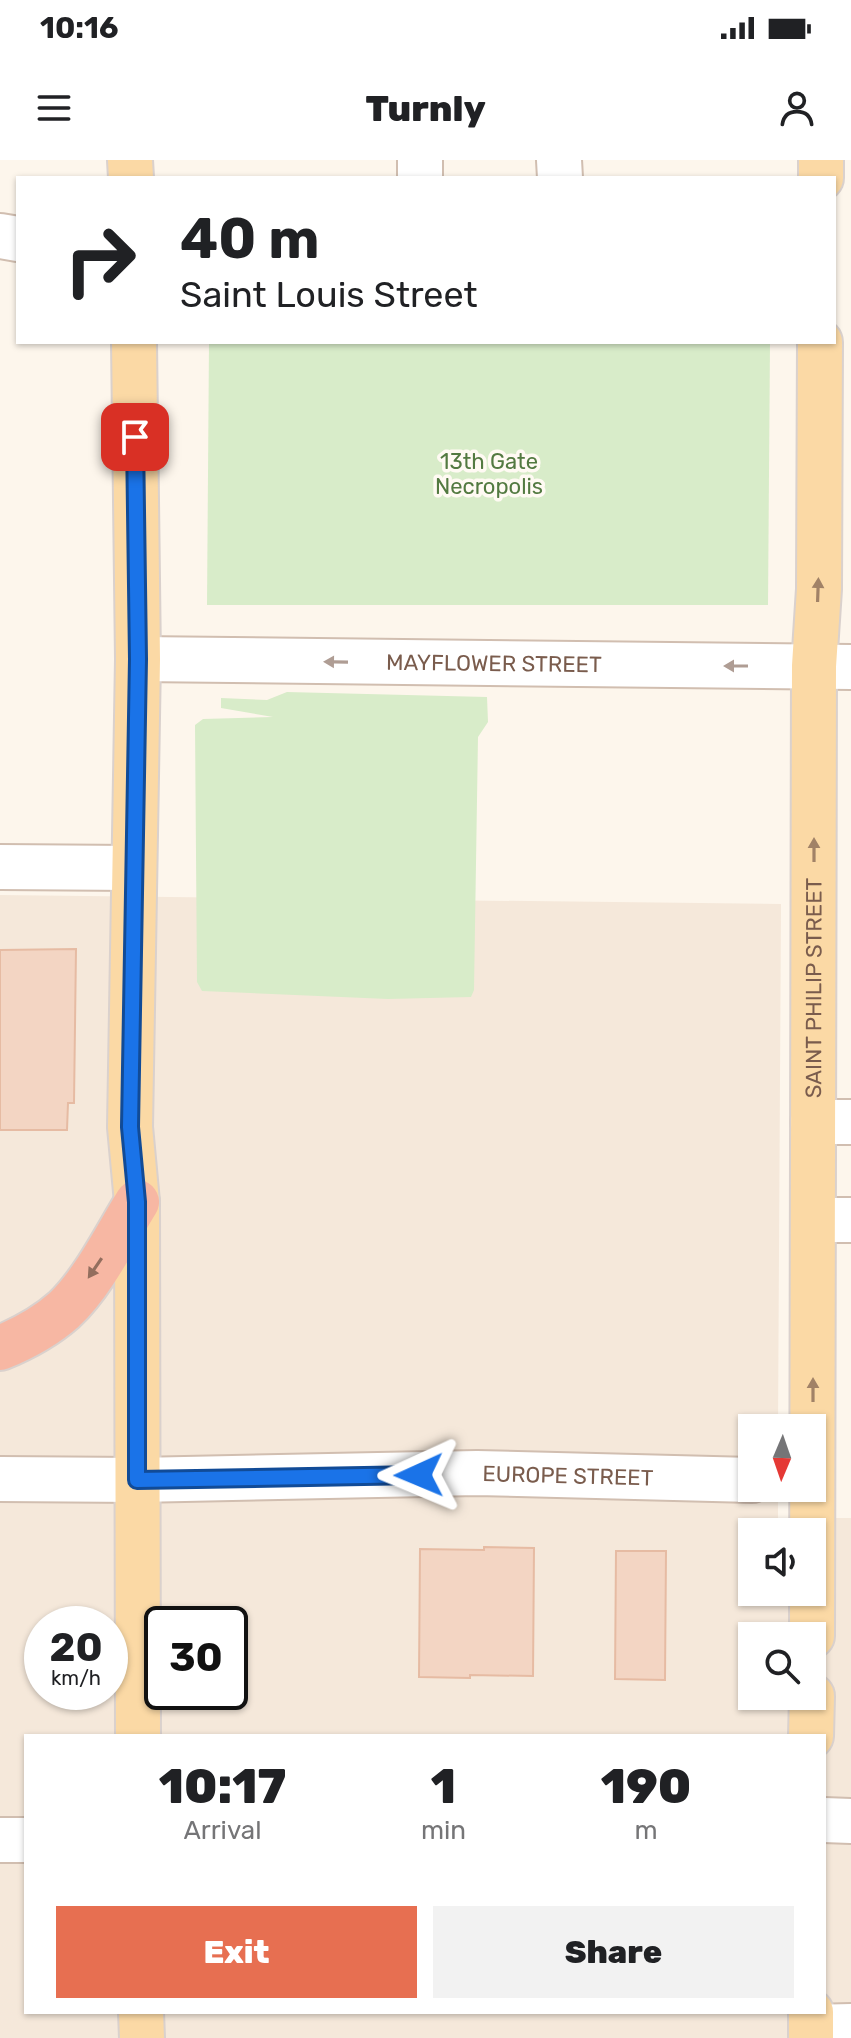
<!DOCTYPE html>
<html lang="en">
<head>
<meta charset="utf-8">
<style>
  body { margin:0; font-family:Rubik,sans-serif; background:#f2f2f2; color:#202124; height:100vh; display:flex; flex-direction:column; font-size:30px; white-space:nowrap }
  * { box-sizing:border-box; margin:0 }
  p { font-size:26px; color:#757577 }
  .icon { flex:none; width:44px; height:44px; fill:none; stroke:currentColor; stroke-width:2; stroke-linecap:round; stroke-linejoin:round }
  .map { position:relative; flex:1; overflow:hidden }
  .drawer { position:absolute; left:24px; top:1574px; width:802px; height:280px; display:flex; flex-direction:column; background:#fff; border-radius:0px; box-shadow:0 2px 6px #0004 }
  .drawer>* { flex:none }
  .top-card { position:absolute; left:16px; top:16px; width:820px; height:168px; border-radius:0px; box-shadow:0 2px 6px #0004; background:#fff; color:#202124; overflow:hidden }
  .needle { width:52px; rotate:182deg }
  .buttons { position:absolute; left:738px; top:1254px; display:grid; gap:16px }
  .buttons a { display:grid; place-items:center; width:88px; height:88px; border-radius:0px; background:#fff; box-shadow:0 2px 6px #0004; font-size:40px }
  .speed { position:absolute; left:24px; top:1446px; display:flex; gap:16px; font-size:40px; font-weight:700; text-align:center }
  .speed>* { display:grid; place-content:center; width:104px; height:104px; border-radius:50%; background:#fff; box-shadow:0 2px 6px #0004; line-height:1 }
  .speed small { font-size:20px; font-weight:400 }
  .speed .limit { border:4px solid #111; border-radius:12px; background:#fff; color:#111 }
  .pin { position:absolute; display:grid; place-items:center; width:68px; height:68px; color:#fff; margin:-34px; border-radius:16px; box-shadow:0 4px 12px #0006 }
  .me { position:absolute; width:88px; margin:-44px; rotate:269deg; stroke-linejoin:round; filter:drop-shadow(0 0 6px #0008) }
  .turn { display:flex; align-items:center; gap:28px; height:168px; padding:0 32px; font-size:36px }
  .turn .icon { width:104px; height:104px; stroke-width:2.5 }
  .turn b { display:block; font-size:56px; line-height:68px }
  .eta { display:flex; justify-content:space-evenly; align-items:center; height:136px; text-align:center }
  .eta b { font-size:48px; font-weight:800; line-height:56px }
  .primary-button { display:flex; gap:16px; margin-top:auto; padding:16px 32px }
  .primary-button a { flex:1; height:92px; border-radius:0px; background:#e76f51; color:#fff; font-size:32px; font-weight:800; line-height:92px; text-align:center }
  .primary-button a+a { background:#f2f2f2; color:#202124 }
  .status { display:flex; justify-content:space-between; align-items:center; height:56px; padding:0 40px; background:#fff; direction:ltr }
  .status svg { height:22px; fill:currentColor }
  header { display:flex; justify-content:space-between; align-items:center; height:104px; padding:0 32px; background:#fff; font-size:36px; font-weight:800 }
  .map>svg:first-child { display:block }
</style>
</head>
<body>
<div class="status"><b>10:16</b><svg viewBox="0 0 49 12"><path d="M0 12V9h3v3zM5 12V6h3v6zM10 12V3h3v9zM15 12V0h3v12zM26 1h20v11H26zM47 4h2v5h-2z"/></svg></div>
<header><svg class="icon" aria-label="menu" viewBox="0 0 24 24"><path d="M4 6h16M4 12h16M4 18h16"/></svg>Turnly<svg class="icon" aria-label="person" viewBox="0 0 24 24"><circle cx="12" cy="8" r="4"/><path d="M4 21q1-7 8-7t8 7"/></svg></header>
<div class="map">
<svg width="851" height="1878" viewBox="0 0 851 1878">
  <rect width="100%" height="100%" fill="#fdf6ec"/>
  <path fill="#f5e8da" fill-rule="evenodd" d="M0 735 781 744 778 1268H752V1328H778V1358H851V1878H0ZM752 1372H812V1432H752ZM42 1464H110V1532H42ZM162 1464H230V1532H162ZM752 1476H812V1536H752ZM26 1576H824V1852H26Z"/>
  <g fill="#d8ecc9">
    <polygon points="209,182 770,182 768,445 207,445"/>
    <polygon points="287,532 487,537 488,562 478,577 474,830 471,837 388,839 202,831 197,822 195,565 203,559 273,557 221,548 221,538 267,540"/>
  </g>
  <g fill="#f3d5c3" stroke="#e6bba3" stroke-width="2">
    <polygon points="76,789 74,943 68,943 67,970 0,970 0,790"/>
    <polygon points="484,1387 534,1388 533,1516 470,1515 470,1518 419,1517 420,1389 484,1390"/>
    <polygon points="616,1391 666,1391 665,1520 615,1519"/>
  </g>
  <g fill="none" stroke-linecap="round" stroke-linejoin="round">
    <g stroke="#d1beb0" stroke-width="48">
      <g id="minor">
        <polyline points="559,0 560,18"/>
        <polyline points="420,18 420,0"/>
        <polyline points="0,76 18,79"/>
        <path id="s1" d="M138 499 851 507"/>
        <polyline points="0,707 133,708"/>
        <polyline points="813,962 851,962"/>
        <polyline points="813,1060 851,1060"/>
        <path id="s2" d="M0 1319 137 1320 477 1313 752 1320"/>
        <polyline points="824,1660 851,1661"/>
        <polyline points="0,1680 26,1680"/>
        <polyline points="811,1867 851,1866"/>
      </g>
    </g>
    <g stroke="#dad1cd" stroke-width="48">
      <g id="major">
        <polyline points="130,0 131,18"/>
        <polyline points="821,18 821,0"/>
        <polyline points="134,182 138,499 130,967 137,1042 138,1576"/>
        <path id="s3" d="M812 1476 814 506 819 429 820 182"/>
        <polyline points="811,1576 812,1536"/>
        <polyline points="141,1852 142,1878"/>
        <polyline points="811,1878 811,1852"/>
      </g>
    </g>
    <g stroke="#dad1cd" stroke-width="48">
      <path id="highway" d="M0 1188C22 1179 46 1166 64 1150 93 1123 116 1076 137 1042"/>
    </g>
    <use href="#minor" stroke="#fff" stroke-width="44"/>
    <use href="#major" stroke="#fbd9a5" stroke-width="44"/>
    <use href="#highway" stroke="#f7b7a3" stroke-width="44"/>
  </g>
  <defs><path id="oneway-solid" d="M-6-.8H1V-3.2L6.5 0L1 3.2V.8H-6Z" transform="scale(2)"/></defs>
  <g fill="#a18267">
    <use href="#oneway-solid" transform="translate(818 430) rotate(-88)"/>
    <use href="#oneway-solid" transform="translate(814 690) rotate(-90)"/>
    <use href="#oneway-solid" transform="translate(813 1230) rotate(-90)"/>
  </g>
  <g fill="#af9d94">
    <use href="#oneway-solid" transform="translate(336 502) rotate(-179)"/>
    <use href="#oneway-solid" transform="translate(736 506) rotate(-180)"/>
  </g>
  <use fill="#936e5e" href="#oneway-solid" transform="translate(95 1108) rotate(124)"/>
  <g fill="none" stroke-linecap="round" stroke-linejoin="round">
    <g stroke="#114b97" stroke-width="20">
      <polyline id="route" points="135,277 138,499 130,967 137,1042 137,1320 419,1315"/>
    </g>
    <use href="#route" stroke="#1a73e8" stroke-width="14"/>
  </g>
  <g text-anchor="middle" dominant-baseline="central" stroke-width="7" stroke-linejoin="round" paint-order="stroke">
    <g font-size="22" fill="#537a41" stroke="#fffaf3">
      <text x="489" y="301">13th Gate<tspan x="489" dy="25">Necropolis</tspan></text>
    </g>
    <g font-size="22" fill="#7a5c4d" stroke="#fffaf3">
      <text stroke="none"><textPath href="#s1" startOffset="356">MAYFLOWER STREET</textPath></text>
      <text stroke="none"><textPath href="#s3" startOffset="648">SAINT PHILIP STREET</textPath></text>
      <text stroke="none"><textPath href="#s2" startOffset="568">EUROPE STREET</textPath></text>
    </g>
  </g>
</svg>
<div class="buttons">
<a><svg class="needle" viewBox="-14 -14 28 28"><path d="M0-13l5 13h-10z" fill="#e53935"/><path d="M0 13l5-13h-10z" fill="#757577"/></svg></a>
<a><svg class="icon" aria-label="sound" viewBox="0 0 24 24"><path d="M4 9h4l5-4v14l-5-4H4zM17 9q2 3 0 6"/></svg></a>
<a><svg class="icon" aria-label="search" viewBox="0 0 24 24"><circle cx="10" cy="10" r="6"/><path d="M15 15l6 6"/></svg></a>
</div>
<div class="speed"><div>20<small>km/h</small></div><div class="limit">30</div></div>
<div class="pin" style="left:135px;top:277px;background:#d93025"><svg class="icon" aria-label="arrive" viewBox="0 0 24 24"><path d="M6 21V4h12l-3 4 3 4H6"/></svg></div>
<svg class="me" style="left:419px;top:1315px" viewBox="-20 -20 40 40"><path d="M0-17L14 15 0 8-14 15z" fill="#1a73e8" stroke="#fff" stroke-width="4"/></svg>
<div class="top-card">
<div class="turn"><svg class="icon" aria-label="right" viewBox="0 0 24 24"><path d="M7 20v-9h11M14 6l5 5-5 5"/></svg><div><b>40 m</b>Saint Louis Street</div></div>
</div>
<section class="drawer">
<div class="eta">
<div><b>10:17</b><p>Arrival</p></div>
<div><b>1</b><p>min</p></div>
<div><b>190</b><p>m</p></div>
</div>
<div class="primary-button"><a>Exit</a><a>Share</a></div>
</section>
</div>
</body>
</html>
